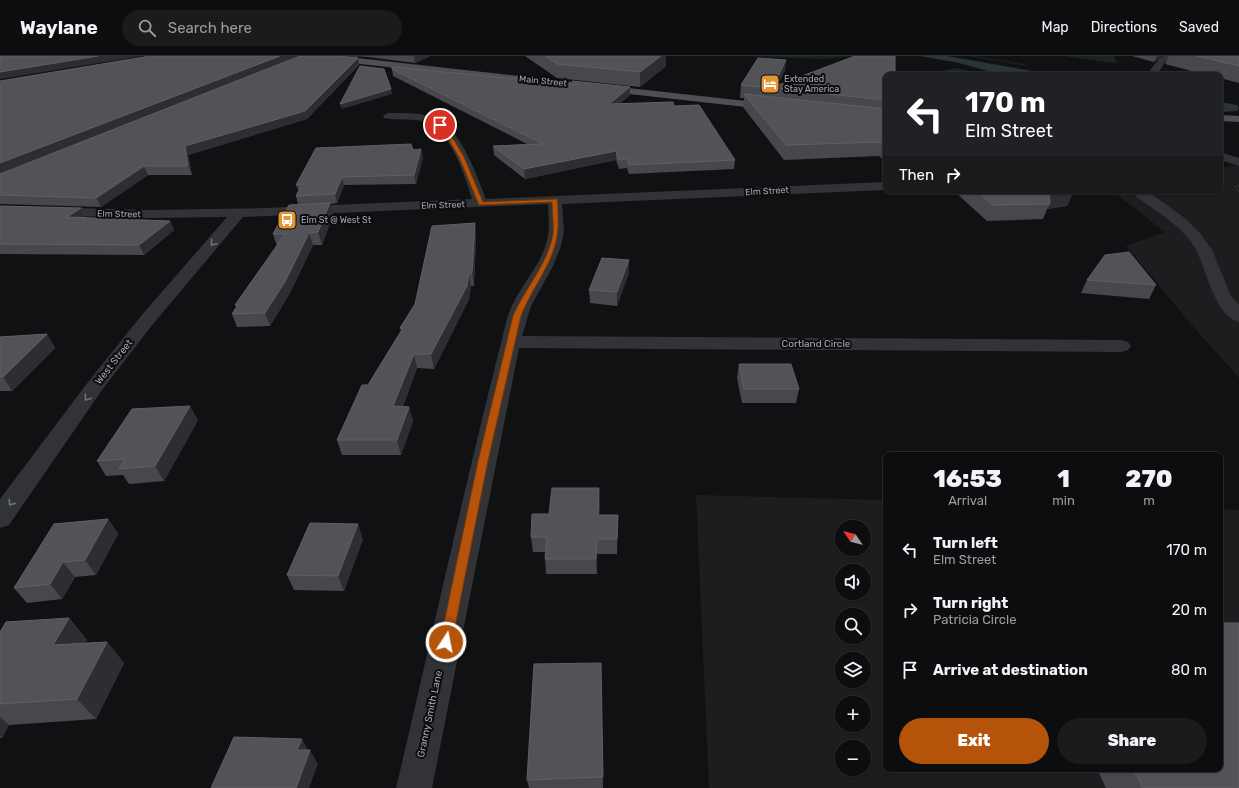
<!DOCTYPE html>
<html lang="en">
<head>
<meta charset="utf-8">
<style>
  body { margin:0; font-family:Rubik,sans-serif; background:#1a1b1c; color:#f1f3f6; height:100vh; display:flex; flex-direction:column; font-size:15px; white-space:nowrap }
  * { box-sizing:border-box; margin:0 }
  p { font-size:13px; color:#9a9c9e }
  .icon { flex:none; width:22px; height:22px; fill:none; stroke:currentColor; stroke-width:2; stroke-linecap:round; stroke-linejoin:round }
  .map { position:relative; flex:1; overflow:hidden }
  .drawer { position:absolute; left:883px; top:396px; width:340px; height:320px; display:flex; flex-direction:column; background:#0c0d0e; border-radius:8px; box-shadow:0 1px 3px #0004,0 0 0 1px #2c2d2e }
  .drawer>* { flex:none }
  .top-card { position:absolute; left:883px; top:16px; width:340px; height:122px; border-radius:8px; box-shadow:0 1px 3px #0004,0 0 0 1px #2c2d2e; background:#202124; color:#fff; overflow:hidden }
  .needle { width:26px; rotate:305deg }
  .buttons { position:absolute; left:835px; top:464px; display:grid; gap:8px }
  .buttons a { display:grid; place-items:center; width:36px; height:36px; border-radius:50%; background:#0c0d0e; box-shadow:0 1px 3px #0004,0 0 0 1px #2c2d2e; font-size:20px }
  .pin { position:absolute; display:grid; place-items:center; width:34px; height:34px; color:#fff; margin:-17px; border:2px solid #fff; border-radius:50%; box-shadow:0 1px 4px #0007 }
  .me { position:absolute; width:44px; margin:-22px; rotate:11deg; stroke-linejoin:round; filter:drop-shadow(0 0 3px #0008) }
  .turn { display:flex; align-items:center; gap:14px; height:84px; padding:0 16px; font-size:18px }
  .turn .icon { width:52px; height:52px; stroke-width:2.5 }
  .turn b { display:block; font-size:28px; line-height:34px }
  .then { display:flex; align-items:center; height:38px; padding:0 16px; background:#0003; gap:8px; font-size:15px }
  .eta { display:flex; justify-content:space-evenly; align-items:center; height:68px; text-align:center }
  .eta b { font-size:24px; font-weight:800; line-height:28px }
  .cta { display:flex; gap:8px; margin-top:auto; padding:8px 16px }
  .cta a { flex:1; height:46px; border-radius:24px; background:#b45309; color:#fff; font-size:16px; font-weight:800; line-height:46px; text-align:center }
  .cta a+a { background:#1a1b1c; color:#f1f3f6 }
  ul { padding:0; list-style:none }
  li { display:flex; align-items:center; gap:12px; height:60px; padding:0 16px }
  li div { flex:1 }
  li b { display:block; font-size:15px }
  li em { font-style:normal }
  header { display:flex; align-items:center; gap:24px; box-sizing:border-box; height:56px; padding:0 20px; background:#0c0d0e; border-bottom:1px solid #2c2d2e }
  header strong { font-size:19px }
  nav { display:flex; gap:22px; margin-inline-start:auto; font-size:14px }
  .search { width:280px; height:36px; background:#1a1b1c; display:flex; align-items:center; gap:10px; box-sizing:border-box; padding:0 14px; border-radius:22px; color:#9a9c9e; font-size:15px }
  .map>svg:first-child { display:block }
</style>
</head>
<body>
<header>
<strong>Waylane</strong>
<div class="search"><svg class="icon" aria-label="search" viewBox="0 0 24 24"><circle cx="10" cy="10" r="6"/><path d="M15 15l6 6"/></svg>Search here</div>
<nav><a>Map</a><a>Directions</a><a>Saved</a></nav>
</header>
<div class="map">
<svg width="1239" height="732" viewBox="0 0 1239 732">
  <rect width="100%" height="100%" fill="#101112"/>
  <g fill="#1d1d1f" fill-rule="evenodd">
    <polygon points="1239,109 1239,322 1185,261 1126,190 1165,176 1112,135 1220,135 1220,112"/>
    <path d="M696 439 886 444V713H1220V453L1239 454V732H709ZM842 471H864V493H842ZM842 515H864V537H842ZM842 559H864V581H842ZM842 603H864V625H842ZM842 647H864V669H842ZM842 691H864V713H842Z"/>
  </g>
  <g fill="#1d241d">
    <polygon points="749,0 856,0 822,3"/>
    <polygon points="1064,0 1114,0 1117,6 1113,7"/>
    <polygon points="956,12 984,19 941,19 942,15"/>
  </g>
  <polygon fill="#2b3439" points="920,0 947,0 1055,19 1003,19 959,7"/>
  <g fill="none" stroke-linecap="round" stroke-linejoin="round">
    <polygon fill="#2b3439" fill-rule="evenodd" points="1220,46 1237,49 1239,52 1237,55 1220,56"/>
    <polyline stroke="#383a3d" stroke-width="1" stroke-dasharray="1 1.5" stroke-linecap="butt" points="971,0 1026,9"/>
    <polyline stroke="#383a3d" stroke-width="1.5" stroke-dasharray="1 1.5" stroke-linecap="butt" points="1239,130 1235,130 1239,136"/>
    <g fill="#323337" fill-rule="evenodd">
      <polygon points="346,0 359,0 349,5 343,5 343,1"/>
      <polygon points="1163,0 1173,0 1165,6 1157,19 1147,19 1159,2"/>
      <path d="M388 57C405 57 424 56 439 64 462 76 477 120 486 143L886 126V134L562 148 564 175 561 190 553 210 531 250 522 280 1121 284 1128 286 1131 290 1128 294 1121 296 519 292 432 732H396C433 576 467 419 507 263 515 233 543 211 548 179 550 169 548 158 548 148L243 161 153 268 102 334 9 469 0 472V443L88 326 141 260 227 161 148 162 0 158V150L148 154 265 152 472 143C464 118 450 71 422 65 409 62 396 65 384 62L383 60Z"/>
      <polygon points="1220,96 1239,102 1239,110 1220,104"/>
      <path d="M1131 135H1147L1186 163 1200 177 1212 194 1231 240 1239 249V266C1214 260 1206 211 1195 192 1184 173 1165 161 1148 149 1142 144 1135 141 1131 135Z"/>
    </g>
    <g fill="#4e5055" fill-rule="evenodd">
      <polygon points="312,0 339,0 772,48 777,51 772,54 316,3"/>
      <polygon points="1220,59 1239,60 1239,66 1220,65"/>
    </g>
  </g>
  <g fill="#47484d">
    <polygon points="354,0 430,0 415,7 368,1 367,1"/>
    <polygon points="525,0 666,0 666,10 640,31 557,22"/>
    <polygon points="1132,0 1161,0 1154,6"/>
    <polygon points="1169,0 1239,0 1239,27 1220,22 1220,19 1207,19 1165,8"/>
    <polygon points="358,2 359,9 307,63 188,99 192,119 148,119 101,151 0,148 0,118"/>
    <polygon points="392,13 572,29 572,25 630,39 619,48 674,50 735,104 734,113 629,118 627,112 619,113 616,104 525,123 494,99 493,90 527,88 393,20"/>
    <polygon points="785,15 778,29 886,19 886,106 879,100 784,104 743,51 744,42 740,42 741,29"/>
    <polygon points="413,94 423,101 416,128 344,129 337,147 330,148 333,159 322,189 313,189 290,237 270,270 237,271 232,258 236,251 235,249 277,190 273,178 298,148 296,140 299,135 296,129"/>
    <polygon points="954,135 1074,135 1067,150 1047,153 1043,163 987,165"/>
    <polygon points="0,150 81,152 86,162 170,165 174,174 144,199 0,198"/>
    <polygon points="476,180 474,230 471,230 469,243 434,313 417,312 403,350 409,351 413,365 401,399 342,399 337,384 368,329 401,275 400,272"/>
    <polygon points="629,217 617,250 590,247 589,234"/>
    <polygon points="1087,224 1156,229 1149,243 1081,237"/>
    <polygon points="47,278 55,292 12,335 0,335 0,281"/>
    <polygon points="739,308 799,333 796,347 742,347 737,322"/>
    <polygon points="198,364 164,425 129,428 123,419 106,420 97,405"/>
    <polygon points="600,447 599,459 618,459 617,498 597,498 597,518 546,518 545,503 545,496 533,496 531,481 549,458"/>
    <polygon points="108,463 118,478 96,519 75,521 62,543 27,547 14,532"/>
    <polygon points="363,483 344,535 294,534 287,519"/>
    <polygon points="69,562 87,584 84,587 107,586 124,607 96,663 9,669 2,682 0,682 0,576"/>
    <polygon points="601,607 603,732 529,732 527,724"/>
    <polygon points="1097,713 1220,713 1239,732 1106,732"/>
  </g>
  <g fill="#2d2e31">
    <polygon points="98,0 142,0 0,23 0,16"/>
    <polygon points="280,0 299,0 0,118 0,107"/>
    <polygon points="414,0 430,0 415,7"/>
    <polygon points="661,0 666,0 666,10 640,31 640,16"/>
    <polygon points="1157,0 1161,0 1154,6"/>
    <polygon points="358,2 359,9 307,63 188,99 192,119 188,110 185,90"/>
    <polygon points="786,4 785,15 776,33 773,31"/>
    <polygon points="630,31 630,39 609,56 609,48"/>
    <polygon points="391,33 392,38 342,53 340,48"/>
    <polygon points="421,93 423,101 416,128 414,119"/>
    <polygon points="616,95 616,104 525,123 524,113"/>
    <polygon points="144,110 148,119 101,151 96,142"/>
    <polygon points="342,121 344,129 337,147 335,138"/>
    <polygon points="1074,135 1067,150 1047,153 1050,148 1049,138"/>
    <polygon points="330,147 333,159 322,189 318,176"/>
    <polygon points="81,152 86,162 67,161"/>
    <polygon points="170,165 174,174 144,199 139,189"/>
    <polygon points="475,167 476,180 474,230 472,217"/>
    <polygon points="309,177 313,189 290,237 270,270 265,257"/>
    <polygon points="629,204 629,217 617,250 617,236"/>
    <polygon points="469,217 471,230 469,243 434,313 431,298"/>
    <polygon points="47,278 55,292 12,335 3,321"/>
    <polygon points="414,298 417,312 397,365 393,350"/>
    <polygon points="190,350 198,364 164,425 155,410"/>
    <polygon points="409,351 413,365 401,399 397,384"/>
    <polygon points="599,432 600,447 599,474 598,459"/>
    <polygon points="108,463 118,478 96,519 85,504"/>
    <polygon points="358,468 363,483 344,535 338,520"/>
    <polygon points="597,483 597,518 596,503"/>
    <polygon points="63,506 75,521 62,543 50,528"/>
    <polygon points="69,562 87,584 71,610 53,589"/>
    <polygon points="107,586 124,607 96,663 77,643"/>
    <polygon points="0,661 9,669 2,682 0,680"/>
    <polygon points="302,683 309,696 310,694 318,708 309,732 296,732 297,694"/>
  </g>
  <g fill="#515358" stroke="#5e6066">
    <polygon points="0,0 98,0 0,16"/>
    <polygon points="150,0 280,0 0,107 0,25"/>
    <polygon points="300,0 335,0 358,2 305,55 185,90 188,110 144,110 96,142 0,139 0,118"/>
    <polygon points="545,0 661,0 640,16 557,8"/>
    <polygon points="855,0 895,0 895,19 886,19 886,44 741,29 758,2 786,4 773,31"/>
    <polygon points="1197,0 1239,0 1239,10"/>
    <polygon points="360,10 384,13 391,33 340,48"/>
    <polygon points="392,11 579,29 572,25 630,31 609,48 673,46 674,50 699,49 735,104 629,109 627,103 619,104 616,95 524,113 493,90 543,88 392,13"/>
    <polygon points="744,38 886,53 886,89 883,86 786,89"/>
    <polygon points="411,88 413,94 421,93 414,119 342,121 335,138 296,140 302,128 296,129 316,92"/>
    <polygon points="976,135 1073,135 1049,138 1050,148 993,149"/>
    <polygon points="330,147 318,176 309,177 286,224 265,257 232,258 238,249 235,249 285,178 273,178 289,149"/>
    <polygon points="0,150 81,152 67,161 170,165 139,189 0,188"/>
    <polygon points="475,167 472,217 469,217 467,230 431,298 414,298 393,350 409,351 397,384 337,384 362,329 368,329 403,272 400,272 415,248 432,170"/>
    <polygon points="1129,196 1156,229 1087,224 1105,199"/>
    <polygon points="602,202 629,204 617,236 589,234"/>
    <polygon points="47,278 3,321 0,321 0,281"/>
    <polygon points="739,308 791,308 799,333 744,333"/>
    <polygon points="190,350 155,410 119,413 125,403 97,405 132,353"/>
    <polygon points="552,432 599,432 598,459 618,459 617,483 597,483 596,503 545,503 547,481 531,481 532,458 549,458"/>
    <polygon points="108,463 85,504 63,506 50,528 14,532 54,468"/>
    <polygon points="310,467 358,468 338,520 287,519"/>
    <polygon points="69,562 53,589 107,586 77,643 0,648 0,576 6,566"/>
    <polygon points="1220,567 1239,567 1239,732 1143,732 1133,713 1220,713"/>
    <polygon points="601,607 603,721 527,724 534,608"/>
    <polygon points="234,681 302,683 297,694 310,694 296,732 211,732"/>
  </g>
  <defs><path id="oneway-chevron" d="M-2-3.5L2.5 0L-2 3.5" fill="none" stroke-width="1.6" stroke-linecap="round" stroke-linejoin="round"/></defs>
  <g stroke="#70747b">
    <use href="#oneway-chevron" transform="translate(213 187) rotate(130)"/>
    <use href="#oneway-chevron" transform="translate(87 342) rotate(126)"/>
    <use href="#oneway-chevron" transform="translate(11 447) rotate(125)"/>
  </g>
  <path fill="#b45309" stroke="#753606" d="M439 68H442L454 84 464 101 483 146 557 143C558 149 558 156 558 162 560 202 535 224 521 260L488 405 452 586 451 590 446 591 442 590 440 586 478 405 513 260C525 232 548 208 553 178 554 168 552 156 552 146L479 149 459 101Z"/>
  <defs>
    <g id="hotel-square" transform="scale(1)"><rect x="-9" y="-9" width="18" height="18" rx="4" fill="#e59435" stroke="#0c0c0d"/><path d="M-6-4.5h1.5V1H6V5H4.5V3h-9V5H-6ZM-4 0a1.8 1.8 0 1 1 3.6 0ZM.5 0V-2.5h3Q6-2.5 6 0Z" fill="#fff"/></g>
    <g id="bus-square" transform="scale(1)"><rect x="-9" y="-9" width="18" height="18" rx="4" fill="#e59435" stroke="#0c0c0d"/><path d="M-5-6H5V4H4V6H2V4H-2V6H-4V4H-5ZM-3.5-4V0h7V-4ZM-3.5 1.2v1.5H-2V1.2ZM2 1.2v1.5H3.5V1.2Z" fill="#fff"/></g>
  </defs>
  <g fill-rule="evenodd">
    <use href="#hotel-square" x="770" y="28"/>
    <use href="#bus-square" x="287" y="164"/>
  </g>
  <g text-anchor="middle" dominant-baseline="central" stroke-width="4" stroke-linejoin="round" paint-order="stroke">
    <g font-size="9" fill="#a3a9b2" stroke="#0c0c0d" text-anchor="start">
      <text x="784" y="23">Extended<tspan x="784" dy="10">Stay America</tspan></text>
      <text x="301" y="164">Elm St @ West St</text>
    </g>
    <g font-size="9" fill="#a3a9b2" stroke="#0c0c0d">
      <text transform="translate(543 25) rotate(6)">Main Street</text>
      <text transform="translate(767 135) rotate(-3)">Elm Street</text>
      <text transform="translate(443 149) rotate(-2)">Elm Street</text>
      <text transform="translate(119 158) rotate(1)">Elm Street</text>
    </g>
    <g font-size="10" fill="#a3a9b2" stroke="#0c0c0d">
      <text x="816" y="288">Cortland Circle</text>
      <text transform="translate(114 306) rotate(-52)">West Street</text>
      <text transform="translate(430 658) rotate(-78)">Granny Smith Lane</text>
    </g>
  </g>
</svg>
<div class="buttons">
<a><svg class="needle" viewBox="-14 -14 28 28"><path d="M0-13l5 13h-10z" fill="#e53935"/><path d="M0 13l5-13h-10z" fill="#9a9c9e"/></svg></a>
<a><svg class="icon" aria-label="sound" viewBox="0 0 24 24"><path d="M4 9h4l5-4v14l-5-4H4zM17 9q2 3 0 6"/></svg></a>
<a><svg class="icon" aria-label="search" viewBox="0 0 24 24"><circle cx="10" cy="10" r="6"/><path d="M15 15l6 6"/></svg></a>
<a><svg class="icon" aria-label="layers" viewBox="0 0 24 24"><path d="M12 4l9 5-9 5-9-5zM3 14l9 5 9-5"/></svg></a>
<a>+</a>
<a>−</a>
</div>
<div class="pin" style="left:440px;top:69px;background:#d93025"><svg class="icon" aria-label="arrive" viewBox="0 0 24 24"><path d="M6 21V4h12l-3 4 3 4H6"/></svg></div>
<svg class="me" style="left:446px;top:586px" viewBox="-20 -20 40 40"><circle r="17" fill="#b45309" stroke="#fff" stroke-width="3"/><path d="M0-11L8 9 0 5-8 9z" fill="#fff"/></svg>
<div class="top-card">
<div class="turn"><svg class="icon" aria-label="left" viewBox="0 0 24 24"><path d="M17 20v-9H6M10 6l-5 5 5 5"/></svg><div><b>170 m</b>Elm Street</div></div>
<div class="then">Then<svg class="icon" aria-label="right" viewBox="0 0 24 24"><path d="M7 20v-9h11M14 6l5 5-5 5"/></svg></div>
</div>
<section class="drawer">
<div class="eta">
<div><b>16:53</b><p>Arrival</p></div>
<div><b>1</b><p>min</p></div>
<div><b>270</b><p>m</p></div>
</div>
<ul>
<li><svg class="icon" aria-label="left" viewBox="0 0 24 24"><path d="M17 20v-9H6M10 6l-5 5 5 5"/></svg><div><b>Turn left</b><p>Elm Street</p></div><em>170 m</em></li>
<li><svg class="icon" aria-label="right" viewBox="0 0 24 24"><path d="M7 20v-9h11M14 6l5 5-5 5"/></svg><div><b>Turn right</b><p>Patricia Circle</p></div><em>20 m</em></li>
<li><svg class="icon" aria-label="arrive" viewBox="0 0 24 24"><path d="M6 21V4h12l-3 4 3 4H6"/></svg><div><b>Arrive at destination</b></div><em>80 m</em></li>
</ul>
<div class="cta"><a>Exit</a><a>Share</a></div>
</section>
</div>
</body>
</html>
